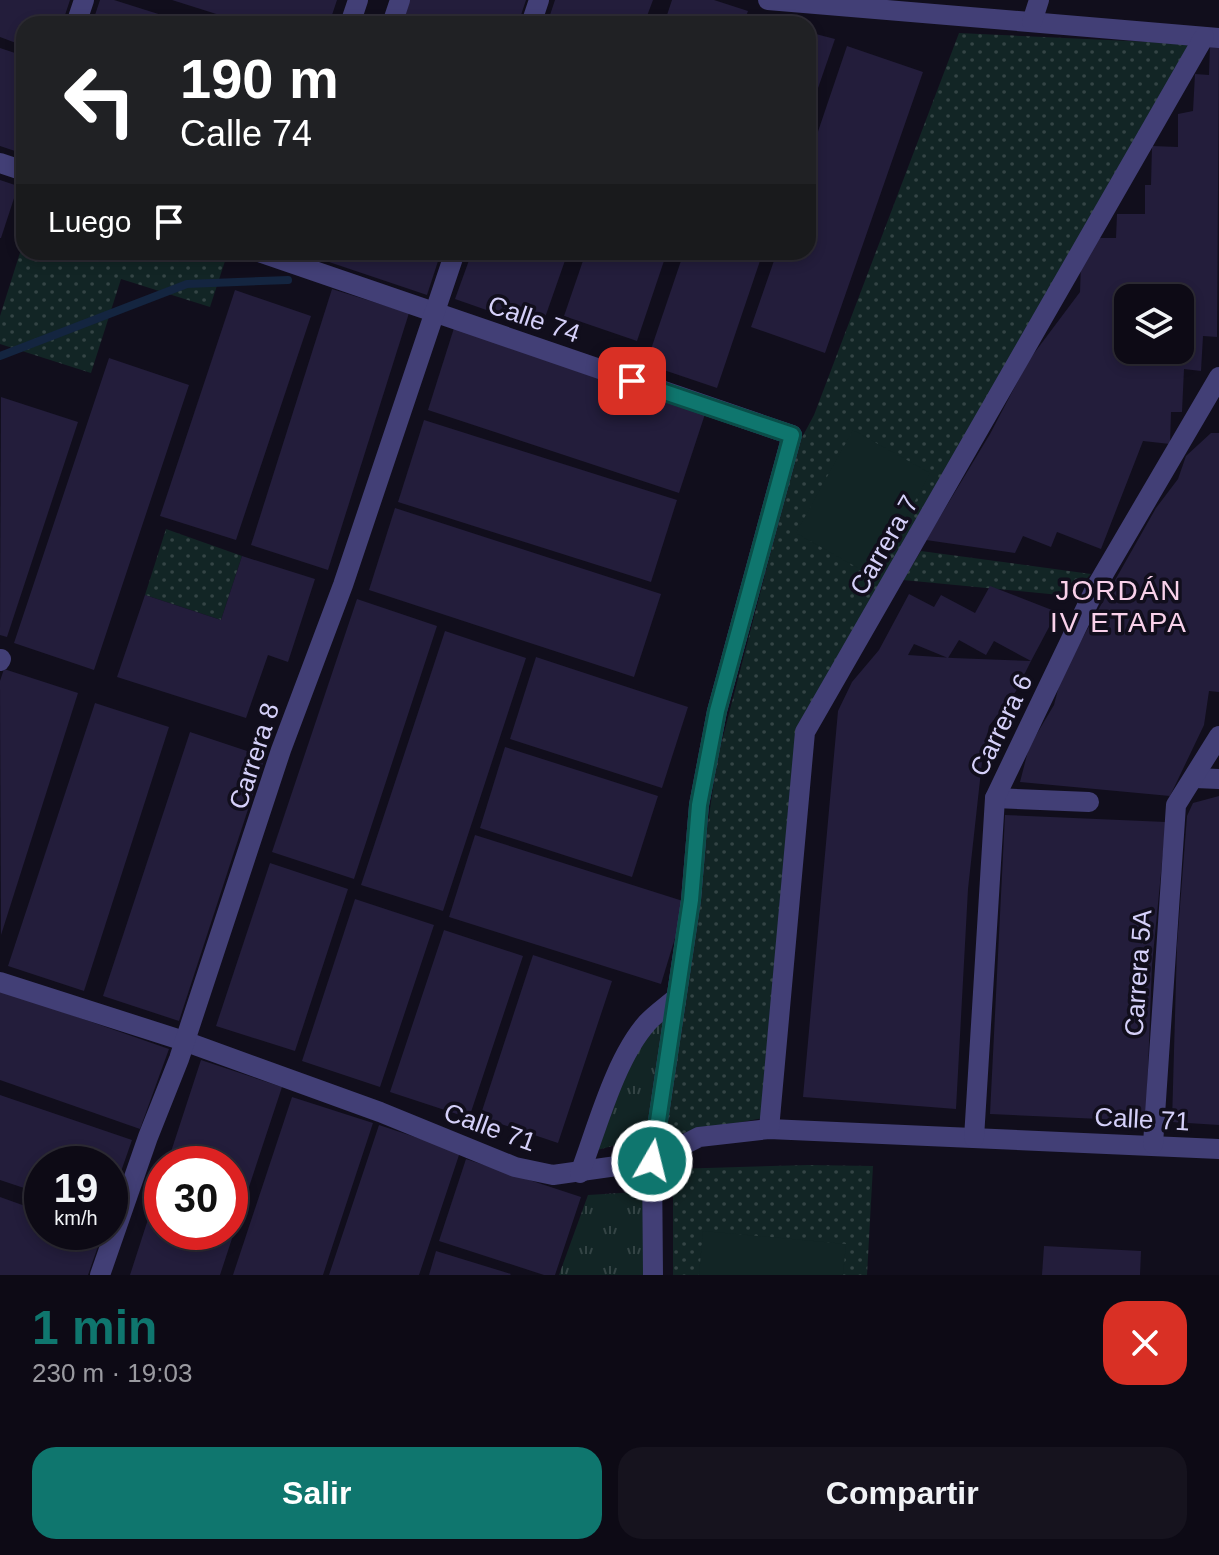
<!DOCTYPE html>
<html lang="es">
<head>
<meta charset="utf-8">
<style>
  body { margin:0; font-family:Helvetica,sans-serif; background:#16131e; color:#f1f3f6; height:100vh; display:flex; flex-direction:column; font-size:30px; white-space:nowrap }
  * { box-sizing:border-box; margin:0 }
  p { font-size:26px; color:#9a9aa0 }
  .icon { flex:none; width:44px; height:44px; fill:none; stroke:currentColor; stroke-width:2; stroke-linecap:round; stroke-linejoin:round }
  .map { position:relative; height:1275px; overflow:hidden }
  .details { display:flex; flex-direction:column; background:#0d0a15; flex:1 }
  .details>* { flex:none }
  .top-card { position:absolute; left:16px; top:16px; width:800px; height:244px; border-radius:24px; box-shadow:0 4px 12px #0003,0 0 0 2px #2d2b34; background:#202124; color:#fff; overflow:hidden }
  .fabs { position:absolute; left:1114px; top:284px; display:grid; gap:16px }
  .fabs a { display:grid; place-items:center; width:80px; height:80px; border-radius:16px; background:#0d0a15; box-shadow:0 4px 12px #0003,0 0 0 2px #2d2b34; font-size:40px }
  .speed { position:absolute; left:24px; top:1146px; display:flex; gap:16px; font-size:40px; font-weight:700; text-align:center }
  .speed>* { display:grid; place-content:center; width:104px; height:104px; border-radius:50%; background:#0d0a15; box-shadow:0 4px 12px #0003,0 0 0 2px #2d2b34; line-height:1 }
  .speed small { font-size:20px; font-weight:400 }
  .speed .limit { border:12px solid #d22; background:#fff; color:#111 }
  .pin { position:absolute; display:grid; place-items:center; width:68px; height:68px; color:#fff; margin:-34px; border-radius:16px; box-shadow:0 4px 12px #0006 }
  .me { position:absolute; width:88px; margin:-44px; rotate:8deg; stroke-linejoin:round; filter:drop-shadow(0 0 6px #0008) }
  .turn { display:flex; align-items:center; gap:28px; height:168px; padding:0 32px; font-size:36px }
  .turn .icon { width:104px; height:104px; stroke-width:2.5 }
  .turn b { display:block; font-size:56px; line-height:68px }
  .then { display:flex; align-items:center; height:76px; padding:0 32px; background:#0003; gap:16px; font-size:30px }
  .round { display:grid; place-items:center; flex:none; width:84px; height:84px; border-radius:24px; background:#16131e }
  .head { display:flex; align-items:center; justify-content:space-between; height:136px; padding:0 32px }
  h1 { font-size:48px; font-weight:700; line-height:60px; color:#0f766e }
  .button { display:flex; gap:16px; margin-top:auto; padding:16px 32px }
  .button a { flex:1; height:92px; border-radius:24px; background:#0f766e; color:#fff; font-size:32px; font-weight:700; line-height:92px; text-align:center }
  .button a+a { background:#16131e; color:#f1f3f6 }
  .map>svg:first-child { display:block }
</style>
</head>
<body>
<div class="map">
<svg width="1219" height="1275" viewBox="0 0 1219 1275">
  <defs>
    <pattern id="grass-tufts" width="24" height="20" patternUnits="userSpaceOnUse" patternTransform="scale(2)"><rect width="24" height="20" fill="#122525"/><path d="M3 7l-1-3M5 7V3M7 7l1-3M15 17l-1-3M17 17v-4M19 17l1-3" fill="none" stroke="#344445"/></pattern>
    <pattern id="park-dots" width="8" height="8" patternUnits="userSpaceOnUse" patternTransform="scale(2)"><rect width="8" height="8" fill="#122525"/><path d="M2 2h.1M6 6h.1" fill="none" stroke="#344445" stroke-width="1.8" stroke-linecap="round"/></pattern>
  </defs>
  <rect width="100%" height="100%" fill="#110e1c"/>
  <g fill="url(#grass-tufts)">
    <polygon points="671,1007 652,1135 594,1151 633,1051"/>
    <polygon points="652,1191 653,1275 559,1275 588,1195"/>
  </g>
  <g fill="url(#park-dots)">
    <polygon points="959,33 1195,44 801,732 763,1118 663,1137 717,760 799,443 814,415"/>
    <polygon points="24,240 24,252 217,252 227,255 210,307 121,279 91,373 0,344 0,316"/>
    <polygon points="166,529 242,556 221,620 145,595"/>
    <polygon points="921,551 1091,574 1070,596 903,580"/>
    <polygon points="808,1165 873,1166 867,1275 673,1275 673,1169"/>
  </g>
  <g fill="#122525">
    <polygon points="853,430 930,473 874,577 796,533"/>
    <polygon points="703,1231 846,1244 843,1275 699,1275"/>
  </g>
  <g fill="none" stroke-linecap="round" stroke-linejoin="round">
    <polyline stroke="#142540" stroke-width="8" points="0,356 187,284 288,280"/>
  </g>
  <g fill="#231d3b" fill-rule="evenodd">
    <polygon points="0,0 70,0 62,24 24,24 24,46 0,37"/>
    <polygon points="100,0 114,0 190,24 92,24"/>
    <polygon points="172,0 337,0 329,24 248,24"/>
    <polygon points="409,0 526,0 518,24 402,24"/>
    <polygon points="555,0 653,0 644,24 547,24"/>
    <polygon points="672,0 714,0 748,11 743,24 664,24"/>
    <polygon points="808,32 835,39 808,117"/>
    <path d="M1210 43 1219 44 1217 337 1203 336 1201 371 1184 369 1182 412H1171L1170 444 1143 441 1101 549 1057 532 1051 547 1023 536 1015 553 926 540 990 434 1029 360 1080 292 1081 264 1096 238H1116L1117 214H1145V185H1151L1152 146 1178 147V114L1193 111 1195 74 1209 75ZM1128 298H1180V350H1128Z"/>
    <polygon points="847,46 923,72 825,353 751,327 777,252 808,252 808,161"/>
    <polygon points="0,48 24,56 24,134 18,152 0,146"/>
    <polygon points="0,180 18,186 1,238 0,238"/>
    <polygon points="328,252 441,252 427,295 326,261"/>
    <polygon points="472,252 568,252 541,329 455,299"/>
    <polygon points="586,252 667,252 637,341 564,316"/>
    <polygon points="684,252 763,252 717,388 646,364"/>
    <polygon points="332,289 409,313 328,570 251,545"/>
    <polygon points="235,290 311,316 236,540 160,516"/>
    <polygon points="454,328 706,411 679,493 428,410"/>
    <polygon points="109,358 189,385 94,670 14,643"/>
    <polygon points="1,397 78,422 7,637 0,635"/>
    <polygon points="424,420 677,500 651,582 398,502"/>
    <polygon points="1211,433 1219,433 1219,692 1209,691 1204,725 1170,796 1020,782 1029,747 1054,705 1061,678 1093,619 1156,508 1178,479 1186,456"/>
    <polygon points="395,508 661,594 634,677 369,590"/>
    <polygon points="242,556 315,579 288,662 268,655 246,718 117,677 145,595 221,620"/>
    <polygon points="990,586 1057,612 1031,661 994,641 986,655 959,640 948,658 914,644 908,655 953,658 1031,661 1016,691 989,726 982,762 968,889 956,1109 803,1097 838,711 852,682 879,650 909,594 934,607 941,595 975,613"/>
    <polygon points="357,599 437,626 354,879 272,852"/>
    <polygon points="445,631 526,658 443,911 361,885"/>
    <polygon points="536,657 688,707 662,788 510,739"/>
    <polygon points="4,669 78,693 1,935 0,681"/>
    <polygon points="95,703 169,727 84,991 8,966"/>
    <polygon points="190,732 265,757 179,1021 103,996"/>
    <polygon points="505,747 658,796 632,877 480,828"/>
    <polygon points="1219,796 1219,1125 1172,1122 1177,945 1187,816 1193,803"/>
    <polygon points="1005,815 1166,822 1152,965 1146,1121 990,1114"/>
    <polygon points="475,835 686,902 661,984 449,917"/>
    <polygon points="270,863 348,889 295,1051 216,1026"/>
    <polygon points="355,899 434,925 380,1087 302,1061"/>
    <polygon points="444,930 523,956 469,1118 390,1092"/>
    <polygon points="533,955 612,981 558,1143 480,1117"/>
    <polygon points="0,990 169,1049 140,1129 0,1080"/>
    <polygon points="201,1060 282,1087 247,1193 220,1275 130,1275 161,1179 162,1232 230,1232 230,1164 167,1164"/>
    <polygon points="0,1095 132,1140 110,1203 110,1164 42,1164 42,1194 0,1180"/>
    <polygon points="292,1097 373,1123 338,1229 323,1275 233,1275"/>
    <polygon points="379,1125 460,1152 419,1275 329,1275"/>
    <polygon points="466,1159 581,1197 555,1275 544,1275 439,1241"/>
    <polygon points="0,1197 42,1212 42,1232 103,1232 88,1275 0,1275"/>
    <polygon points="1044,1246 1141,1251 1140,1275 1042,1275"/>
    <polygon points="436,1251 511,1274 510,1275 429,1275"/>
  </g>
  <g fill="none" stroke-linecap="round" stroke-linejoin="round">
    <g stroke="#423f76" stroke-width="20">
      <polyline points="768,0 1219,38"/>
      <polyline points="1032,22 1039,0"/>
      <polyline points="76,24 84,0"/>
      <polyline points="350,24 358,0"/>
      <polyline points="392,24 400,0"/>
      <polyline points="531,24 539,0"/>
      <polyline points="0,163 24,171"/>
      <polyline points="259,252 792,435 717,711 699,805 691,900 652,1161 653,1275"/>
      <polyline points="0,661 1,659"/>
      <polyline points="1195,778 1219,779"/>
      <polyline points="995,798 1089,802"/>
      <polyline points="0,982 184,1041 380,1112 515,1167 553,1175 652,1161 699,1137 769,1129 1219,1149"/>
      <polyline points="769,1129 805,732 1204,37"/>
      <polyline points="974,1138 995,798 1096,587 1219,377"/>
      <polyline points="1153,1144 1176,805 1219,736"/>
      <path d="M580 1173C597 1128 615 1059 647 1023 655 1014 667 1006 676 998"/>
      <polyline points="100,1275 148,1137 179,1059 281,750 343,585 455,252"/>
    </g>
  </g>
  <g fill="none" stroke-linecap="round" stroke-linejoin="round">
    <g stroke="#0a4d48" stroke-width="20">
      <polyline id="route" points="632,381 792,435 717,711 699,805 691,900 652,1161"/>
    </g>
    <use href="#route" stroke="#0f766e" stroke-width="14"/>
  </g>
  <g text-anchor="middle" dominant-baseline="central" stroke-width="7" stroke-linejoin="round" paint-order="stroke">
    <g font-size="26" fill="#d5d0f9" stroke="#110e1c">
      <text transform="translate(534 319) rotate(19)">Calle 74</text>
      <text transform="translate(884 545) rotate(-60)">Carrera 7</text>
      <text transform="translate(1001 725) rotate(-64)">Carrera 6</text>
      <text transform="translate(254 756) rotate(-72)">Carrera 8</text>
      <text transform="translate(1138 973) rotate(-86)">Carrera 5A</text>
      <text transform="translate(1142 1119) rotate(3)">Calle 71</text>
      <text transform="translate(490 1127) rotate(20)">Calle 71</text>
    </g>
    <g font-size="28" letter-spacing="2" fill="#f9d1ea" stroke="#110e1c">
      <text x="1119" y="590">JORDÁN<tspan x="1119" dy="32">IV ETAPA</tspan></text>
    </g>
  </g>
</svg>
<div class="fabs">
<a><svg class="icon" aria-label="layers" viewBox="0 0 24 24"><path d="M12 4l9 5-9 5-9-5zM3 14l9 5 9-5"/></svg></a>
</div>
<div class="speed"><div>19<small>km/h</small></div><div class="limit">30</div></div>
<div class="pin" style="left:632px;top:381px;background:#d93025"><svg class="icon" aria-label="arrive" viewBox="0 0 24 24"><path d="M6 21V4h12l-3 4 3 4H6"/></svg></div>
<svg class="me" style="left:652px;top:1161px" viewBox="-20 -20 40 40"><circle r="17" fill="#0f766e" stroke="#fff" stroke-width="3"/><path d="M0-11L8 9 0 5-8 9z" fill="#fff"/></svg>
<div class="top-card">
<div class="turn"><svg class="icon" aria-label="left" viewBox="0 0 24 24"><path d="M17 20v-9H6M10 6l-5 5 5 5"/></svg><div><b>190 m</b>Calle 74</div></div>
<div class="then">Luego<svg class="icon" aria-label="arrive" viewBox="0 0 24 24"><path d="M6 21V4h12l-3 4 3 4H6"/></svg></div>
</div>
</div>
<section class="details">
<div class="head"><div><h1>1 min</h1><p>230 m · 19:03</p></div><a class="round" style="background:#d93025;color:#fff"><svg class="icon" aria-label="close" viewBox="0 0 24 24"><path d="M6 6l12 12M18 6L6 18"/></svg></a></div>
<div class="button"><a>Salir</a><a>Compartir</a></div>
</section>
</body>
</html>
